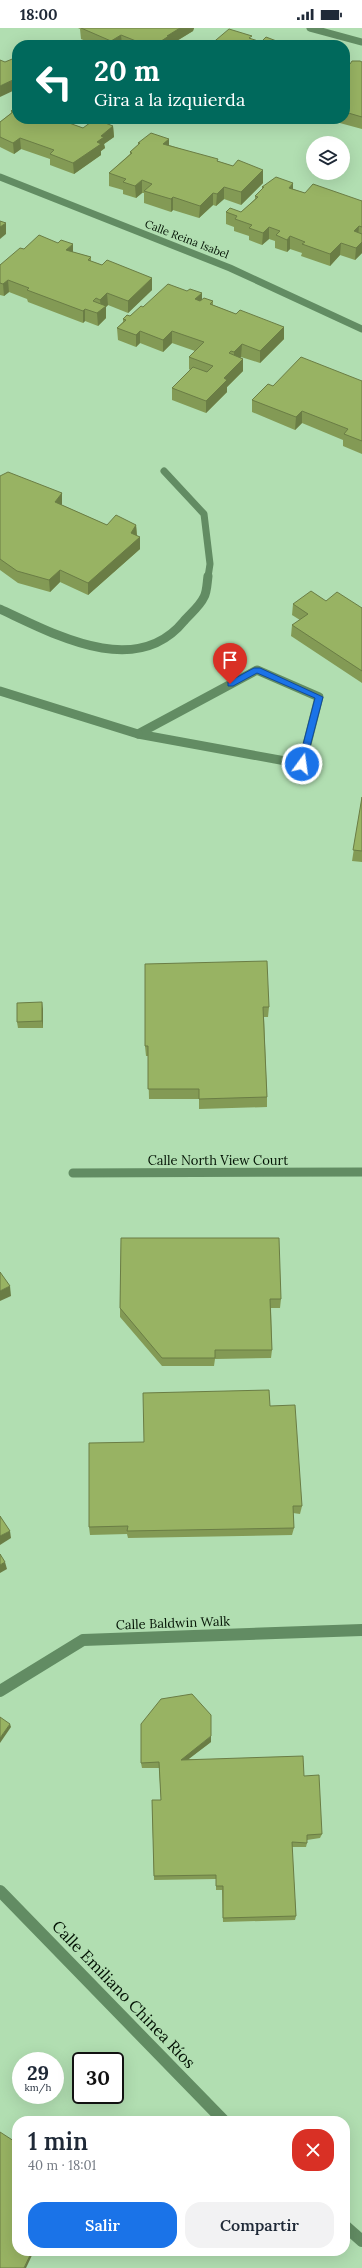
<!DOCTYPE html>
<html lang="es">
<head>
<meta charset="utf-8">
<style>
  body { margin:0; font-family:Lora,serif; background:#f2f2f3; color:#1f2937; height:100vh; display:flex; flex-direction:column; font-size:15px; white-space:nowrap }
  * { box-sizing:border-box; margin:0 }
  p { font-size:13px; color:#747a83 }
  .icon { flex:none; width:22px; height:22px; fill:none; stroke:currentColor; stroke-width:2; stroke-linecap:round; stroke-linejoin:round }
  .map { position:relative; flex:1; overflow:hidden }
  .details { position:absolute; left:12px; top:2088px; width:338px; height:140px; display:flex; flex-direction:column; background:#fff; border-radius:16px; box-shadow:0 4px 16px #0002 }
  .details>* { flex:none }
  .banner { position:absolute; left:12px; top:12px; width:338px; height:84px; border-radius:16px; box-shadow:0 4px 16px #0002; background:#00695c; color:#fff; overflow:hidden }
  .controls { position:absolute; left:306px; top:108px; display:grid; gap:8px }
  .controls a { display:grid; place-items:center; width:44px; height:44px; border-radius:50%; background:#fff; box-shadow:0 4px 16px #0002; font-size:20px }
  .speed { position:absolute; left:12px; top:2024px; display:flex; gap:8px; font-size:20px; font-weight:700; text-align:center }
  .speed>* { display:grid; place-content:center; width:52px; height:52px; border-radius:50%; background:#fff; box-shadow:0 4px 16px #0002; line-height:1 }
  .speed small { font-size:10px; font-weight:400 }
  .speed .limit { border:2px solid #111; border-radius:6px; background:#fff; color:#111 }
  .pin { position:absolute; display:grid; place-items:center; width:34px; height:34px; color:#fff; margin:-41px -17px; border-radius:50% 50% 50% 0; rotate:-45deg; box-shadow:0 0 4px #0007 }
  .pin .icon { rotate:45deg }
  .me { position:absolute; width:44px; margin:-22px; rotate:14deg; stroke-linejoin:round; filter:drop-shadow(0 0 3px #0008) }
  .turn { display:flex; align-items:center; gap:14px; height:84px; padding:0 16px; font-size:18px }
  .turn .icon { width:52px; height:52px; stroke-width:2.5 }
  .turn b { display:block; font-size:28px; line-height:34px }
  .round { display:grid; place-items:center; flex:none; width:42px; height:42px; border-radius:16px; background:#f2f2f3 }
  .head { display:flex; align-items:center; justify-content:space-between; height:68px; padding:0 16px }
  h1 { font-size:24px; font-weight:600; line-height:30px }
  .cta { display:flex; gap:8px; margin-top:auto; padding:8px 16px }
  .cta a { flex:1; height:46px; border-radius:16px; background:#1a73e8; color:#fff; font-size:16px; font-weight:600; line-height:46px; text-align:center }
  .cta a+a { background:#f2f2f3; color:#1f2937 }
  .status { display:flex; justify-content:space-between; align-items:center; height:28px; padding:0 20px; background:#fff; direction:ltr }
  .status svg { height:11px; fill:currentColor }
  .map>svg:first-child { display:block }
</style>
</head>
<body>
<div class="status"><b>18:00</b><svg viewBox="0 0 49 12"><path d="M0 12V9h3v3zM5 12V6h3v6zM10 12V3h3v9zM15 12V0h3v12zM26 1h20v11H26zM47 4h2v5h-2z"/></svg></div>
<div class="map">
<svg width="362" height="2240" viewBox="0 0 362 2240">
  <rect width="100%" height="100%" fill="#b1deb1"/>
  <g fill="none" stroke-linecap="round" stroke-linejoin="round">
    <polyline stroke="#628c63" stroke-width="7" points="164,443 204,486 210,536 208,549"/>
    <path stroke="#628c63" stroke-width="9" d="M0 581C54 606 136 652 184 593 190 586 200 578 204 569 207 564 207 555 208 548"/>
    <g stroke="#628c63" stroke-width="7">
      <polyline points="310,0 362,14"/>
      <polyline points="0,149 230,240 362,301"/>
    </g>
    <g stroke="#628c63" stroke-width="9">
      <polygon points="257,642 319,669 302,736 138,706"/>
      <polyline points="0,663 138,706"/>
      <polyline points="73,1145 362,1144"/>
    </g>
    <g stroke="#628c63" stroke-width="12">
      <polyline points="0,1663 83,1612 362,1602"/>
      <polyline points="0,1863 224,2093"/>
      <polyline points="345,2198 362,2213"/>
    </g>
  </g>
  <g fill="#839a55">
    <polygon points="78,0 194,0 193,3 170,17 95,17 81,11 80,1"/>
    <polygon points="362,34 362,101 325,91 345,91 345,35 350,36"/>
    <polygon points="11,83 64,93 83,100 113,98 114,109 104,116 105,120 101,123 101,127 74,146 50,137 50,131 21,121 14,126 0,119 0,94 11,85"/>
    <polygon points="169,111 169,117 233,138 263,142 263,155 241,177 224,171 216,178 213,177 199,190 173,182 171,184 144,175 144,165 142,165 136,170 123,166 123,162 109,158 109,145 130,126 130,124 138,117 138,115"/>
    <polygon points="262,159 293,161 305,165 362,173 362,225 355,232 340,227 330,238 301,228 302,225 290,221 287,224 275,220 275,213 269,211 262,217 249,212 249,208 234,203 234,199 226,196 226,184 241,184 255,171 255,168 262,161"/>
    <polygon points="24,221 73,224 91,229 91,233 102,237 152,250 152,262 128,285 108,277 106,279 106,290 98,298 85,293 83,295 28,274 27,271 9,264 4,268 0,267 0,237"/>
    <polygon points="187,263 202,265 202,272 213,273 213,277 236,286 284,299 284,311 260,335 241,329 240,329 243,331 243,343 227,359 227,364 206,385 172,372 172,360 190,342 189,341 189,329 195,323 172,315 163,324 140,315 136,319 118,312 117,300 123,294 123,291 130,288 143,279"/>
    <polygon points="362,353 362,426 343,418 343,412 302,395 295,402 252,384 252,372 273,358"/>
    <polygon points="0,448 62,465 62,477 107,497 136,497 137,508 140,509 140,521 88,567 60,554 50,564 18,555 0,542"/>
    <polygon points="326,573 362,580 362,655 291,608 292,597 300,592 292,587 293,576"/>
    <polygon points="362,769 362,834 352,833"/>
    <polygon points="145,936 269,979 268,989 264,989 267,1069 267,1079 199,1081 199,1071 149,1071 148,1028 146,1028 145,1018"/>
    <polygon points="43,981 43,1000 18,1000 17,994"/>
    <polygon points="121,1210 281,1271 280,1280 271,1280 272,1322 271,1330 215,1331 214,1338 162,1338 120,1289 120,1280"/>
    <polygon points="270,1378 302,1478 300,1486 293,1485 294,1500 292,1507 128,1510 127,1506 90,1507 89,1499 144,1414"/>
    <polygon points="211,1714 188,1731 304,1748 322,1806 320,1810 307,1812 307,1815 306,1819 292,1819 296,1888 295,1892 223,1894 222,1862 216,1862 216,1851 154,1852 152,1772 161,1772 159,1740 142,1740 141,1735"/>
  </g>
  <g fill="#6a7d45">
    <polygon points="180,0 194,0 193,3 170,17 158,17 158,15 167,8"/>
    <polygon points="121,7 122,17 111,17 111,13"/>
    <polygon points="17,50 17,61 0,69 0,58"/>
    <polygon points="113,98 114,109 104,116 105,120 101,123 101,127 74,146 73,135 97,114 101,108"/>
    <polygon points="20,110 21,121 14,126 13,115"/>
    <polygon points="169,111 169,123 163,116"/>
    <polygon points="263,142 263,155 241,177 241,164"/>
    <polygon points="142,152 142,165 136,170 135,158"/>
    <polygon points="293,155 293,167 289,160"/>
    <polygon points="224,159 224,171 216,178 217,166"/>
    <polygon points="213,165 213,177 199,190 200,178"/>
    <polygon points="173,169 173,182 171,184 171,171"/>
    <polygon points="6,195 6,206 0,211 0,199"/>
    <polygon points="359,198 358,210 354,203"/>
    <polygon points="269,199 269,211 262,217 263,205"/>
    <polygon points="290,208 290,221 287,224 287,212"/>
    <polygon points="362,214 362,225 355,232 356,220"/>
    <polygon points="341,215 340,227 330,238 330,226"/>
    <polygon points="73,216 73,229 66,222"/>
    <polygon points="152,250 152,262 128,285 128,273"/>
    <polygon points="8,252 9,264 4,268 3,256"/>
    <polygon points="107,265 108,277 106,279 106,290 98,298 97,285 101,282 100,272"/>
    <polygon points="202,265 202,277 195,271"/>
    <polygon points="85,281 85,293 83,295 83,283"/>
    <polygon points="284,299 284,311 260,335 260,323"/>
    <polygon points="140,303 140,315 136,319 136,307"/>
    <polygon points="172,303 172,315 163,324 163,312"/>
    <polygon points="242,316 241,329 234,336 234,324"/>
    <polygon points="243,331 243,343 227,359 227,364 206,385 206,373 224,350"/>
    <polygon points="302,383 302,395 295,402 296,389"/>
    <polygon points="62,465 62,477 55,474"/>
    <polygon points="136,497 137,509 140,509 140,521 88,567 88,555 131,505"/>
    <polygon points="60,542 60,554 50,564 49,552"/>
    <polygon points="42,974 43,981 43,1000 42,993"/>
    <polygon points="10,1258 11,1268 0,1273 0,1263"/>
    <polygon points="10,1503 11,1510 0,1517 0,1508"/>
    <polygon points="5,1534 7,1541 0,1545 0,1537"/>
    <polygon points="10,1696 11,1699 0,1715 0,1710"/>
    <polygon points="211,1708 211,1714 181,1737 181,1732"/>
    <polygon points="32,2223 34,2223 26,2240 24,2240"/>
  </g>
  <g fill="#98b363" stroke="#6a7d45">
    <polygon points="81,0 180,0 167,8 169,8 158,15 160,16 158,17 133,17 131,16 136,13 121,7 111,13"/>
    <polygon points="229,1 252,8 249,10 261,14 266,9 287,17 210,17"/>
    <polygon points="17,29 17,50 0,58 0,32 5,34"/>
    <polygon points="352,33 360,33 362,34 362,89 345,84 345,35 350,36"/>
    <polygon points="17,78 17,91 58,91 83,100 95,91 113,98 101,108 104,109 97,114 101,116 73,135 50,126 54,122 20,110 13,115 0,109 0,94 13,84 11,83"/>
    <polygon points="151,105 169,111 163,116 218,131 217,133 233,138 238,132 263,142 241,164 224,159 217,166 213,165 200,178 173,169 171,171 144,163 152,156 142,152 135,158 123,154 126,151 109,145 132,125 130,124 140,115 138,115"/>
    <polygon points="276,149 293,155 289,160 305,165 313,156 362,173 362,199 359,198 354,203 362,206 362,214 356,220 341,215 330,226 302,216 305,214 290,208 287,212 276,207 280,203 269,199 263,205 249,200 252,197 235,191 237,188 226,184 230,180 241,184 258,169 255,168 264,159 262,159"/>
    <polygon points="0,193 6,195 0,199"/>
    <polygon points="39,207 58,215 61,212 73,216 66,222 91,229 88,232 102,237 107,232 152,250 128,273 107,265 100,272 96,270 93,273 106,278 97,285 85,281 83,283 27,262 29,260 8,252 3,256 0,255 0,237 20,220 24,221"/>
    <polygon points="168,256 187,263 190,261 202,265 195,271 200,273 204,270 213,273 210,276 236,286 240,282 284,299 260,323 242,316 234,324 231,323 229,325 243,331 224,350 227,352 206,373 172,360 193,339 207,344 213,338 189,329 204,314 172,303 163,312 140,303 136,307 117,300 126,292 123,291 127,287 130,288 141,278 143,279"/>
    <polygon points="301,329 362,353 362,413 344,406 348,401 302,383 296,389 252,372 268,356 273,358"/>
    <polygon points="8,444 62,465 55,474 107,497 116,487 136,497 131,505 140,509 88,555 60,542 49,552 17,543 0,531 0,448"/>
    <polygon points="311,563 326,573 337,564 362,580 362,643 292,597 308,586 293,576"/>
    <polygon points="362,769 362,823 353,822"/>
    <polygon points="267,933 269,979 263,979 267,1069 199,1071 199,1061 148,1061 148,1018 145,1018 145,936"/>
    <polygon points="42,974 42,993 17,994 17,975"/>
    <polygon points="121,1210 279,1210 281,1271 270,1271 272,1322 215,1322 215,1330 162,1330 120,1280"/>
    <polygon points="0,1244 10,1258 0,1263"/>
    <polygon points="269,1362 270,1378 295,1377 302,1478 293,1478 294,1500 127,1503 128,1498 89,1499 89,1415 144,1414 143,1365"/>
    <polygon points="0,1488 10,1503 0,1508"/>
    <polygon points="0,1526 5,1534 0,1537"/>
    <polygon points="192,1666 211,1687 211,1708 181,1732 303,1728 304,1748 319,1747 322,1806 307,1807 307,1815 292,1814 296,1888 223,1890 223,1858 216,1858 216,1847 154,1848 152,1772 161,1772 159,1734 141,1735 141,1696 161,1671"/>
    <polygon points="0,1689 10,1696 0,1710"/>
    <polygon points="0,2104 17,2115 17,2202 15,2206 17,2208 17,2223 32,2223 24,2240 0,2240"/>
  </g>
  <polygon fill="#1a73e8" stroke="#114b97" points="254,640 260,640 323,669 305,738 299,738 298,736 315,670 257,645 233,658 228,658 228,654"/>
  <g text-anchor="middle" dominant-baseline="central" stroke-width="3" stroke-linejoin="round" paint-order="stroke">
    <g font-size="11" fill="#031204" stroke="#b1deb1">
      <text transform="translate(187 211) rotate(21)">Calle Reina Isabel</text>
    </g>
    <g font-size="13" fill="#031204" stroke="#b1deb1">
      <text x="218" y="1132">Calle North View Court</text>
      <text transform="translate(173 1595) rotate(-2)">Calle Baldwin Walk</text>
    </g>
    <g font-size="16" fill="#031204" stroke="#b1deb1">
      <text transform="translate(124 1966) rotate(46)">Calle Emiliano Chinea Ríos</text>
    </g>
  </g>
</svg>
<div class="controls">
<a><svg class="icon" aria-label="layers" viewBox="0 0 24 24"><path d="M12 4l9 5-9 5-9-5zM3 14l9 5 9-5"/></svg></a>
</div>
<div class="speed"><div>29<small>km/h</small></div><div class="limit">30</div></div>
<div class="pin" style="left:230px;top:656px;background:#d93025"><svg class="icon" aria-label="arrive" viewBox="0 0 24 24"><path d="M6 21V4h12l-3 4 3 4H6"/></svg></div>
<svg class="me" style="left:302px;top:736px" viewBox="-20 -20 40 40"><circle r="17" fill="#1a73e8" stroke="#fff" stroke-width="3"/><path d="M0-11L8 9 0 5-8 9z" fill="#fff"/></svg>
<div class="banner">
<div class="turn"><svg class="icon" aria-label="left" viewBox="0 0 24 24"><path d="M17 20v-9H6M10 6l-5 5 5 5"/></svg><div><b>20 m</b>Gira a la izquierda</div></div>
</div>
<section class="details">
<div class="head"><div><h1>1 min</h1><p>40 m · 18:01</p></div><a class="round" style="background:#d93025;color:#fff"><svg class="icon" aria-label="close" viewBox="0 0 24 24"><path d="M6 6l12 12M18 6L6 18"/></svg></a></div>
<div class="cta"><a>Salir</a><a>Compartir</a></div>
</section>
</div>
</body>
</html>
